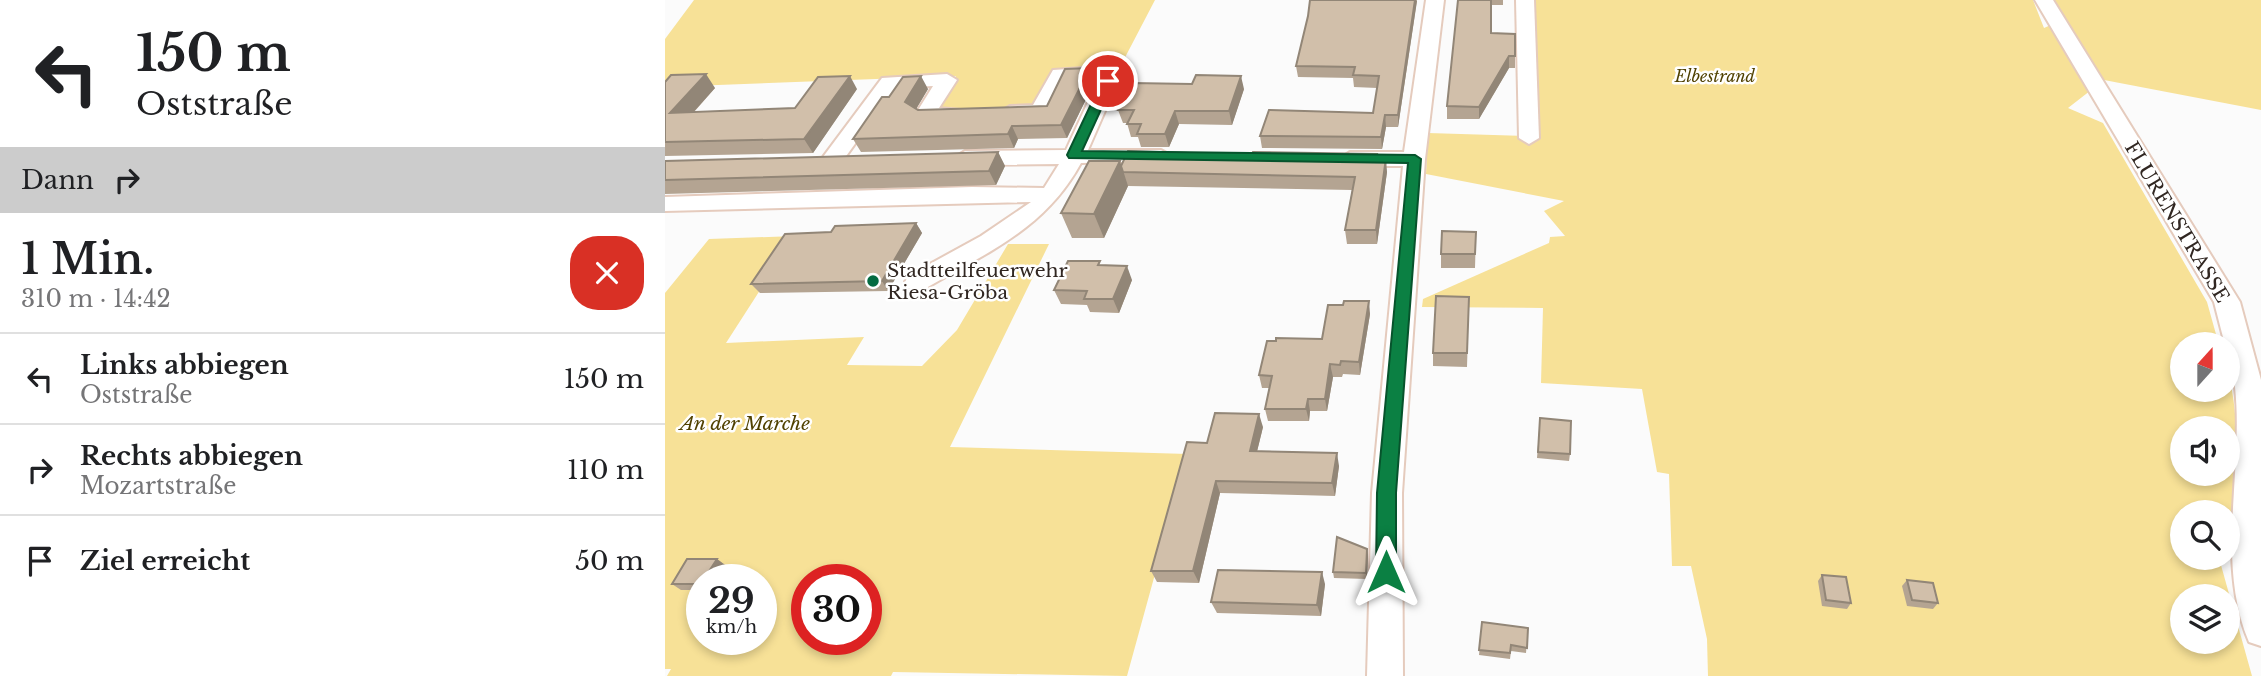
<!DOCTYPE html>
<html lang="de">
<head>
<meta charset="utf-8">
<style>
  body { margin:0; font-family:"Libre Baskerville",serif; background:#f6f6f6; color:#202124; height:100vh; display:flex; flex-direction:column; font-size:26px; white-space:nowrap }
  * { box-sizing:border-box; margin:0 }
  p { font-size:23px; color:#757577 }
  .icon { flex:none; width:38px; height:38px; fill:none; stroke:currentColor; stroke-width:2; stroke-linecap:round; stroke-linejoin:round }
  .map { position:relative; flex:1; overflow:hidden }
  .side { display:flex; flex-direction:column; background:#fff; width:665px }
  .side>* { flex:none }
  .guide { background:#fff; color:#202124; overflow:hidden }
  .needle { width:46px; rotate:21deg }
  .controls { position:absolute; left:1505px; top:332px; display:grid; gap:14px }
  .controls a { display:grid; place-items:center; width:70px; height:70px; border-radius:50%; background:#fff; box-shadow:0 4px 10px #0003; font-size:35px }
  .speed { position:absolute; left:21px; top:564px; display:flex; gap:14px; font-size:35px; font-weight:700; text-align:center }
  .speed>* { display:grid; place-content:center; width:91px; height:91px; border-radius:50%; background:#fff; box-shadow:0 4px 10px #0003; line-height:1 }
  .speed small { font-size:18px; font-weight:400 }
  .speed .limit { border:10px solid #d22; background:#fff; color:#111 }
  .pin { position:absolute; display:grid; place-items:center; width:60px; height:60px; color:#fff; margin:-30px; border:4px solid #fff; border-radius:50%; box-shadow:0 2px 7px #0007 }
  .me { position:absolute; width:77px; margin:-38px; rotate:0deg; stroke-linejoin:round; filter:drop-shadow(0 0 5px #0008) }
  .turn { display:flex; align-items:center; gap:24px; height:147px; padding:0 21px; font-size:32px }
  .turn .icon { width:91px; height:91px; stroke-width:2.5 }
  .turn b { display:block; font-size:49px; line-height:60px }
  .then { display:flex; align-items:center; height:66px; padding:0 21px; background:#0003; gap:14px; font-size:26px }
  .round { display:grid; place-items:center; flex:none; width:74px; height:74px; border-radius:28px; background:#f6f6f6 }
  .overview { display:flex; align-items:center; justify-content:space-between; height:119px; padding:0 21px }
  h1 { font-size:42px; font-weight:600; line-height:52px }
  ul { padding:0; list-style:none }
  li { display:flex; align-items:center; gap:21px; height:91px; padding:0 21px; border-top:2px solid #e0e0e0 }
  li div { flex:1 }
  li b { display:block; font-size:26px }
  li em { font-style:normal }
  main { display:flex; flex:1; min-height:0 }
  .map>svg:first-child { display:block }
</style>
</head>
<body>
<main>
<section class="side">
<div class="guide">
<div class="turn"><svg class="icon" aria-label="left" viewBox="0 0 24 24"><path d="M17 20v-9H6M10 6l-5 5 5 5"/></svg><div><b>150 m</b>Oststraße</div></div>
<div class="then">Dann<svg class="icon" aria-label="right" viewBox="0 0 24 24"><path d="M7 20v-9h11M14 6l5 5-5 5"/></svg></div>
</div>
<div class="overview"><div><h1>1 Min.</h1><p>310 m · 14:42</p></div><a class="round" style="background:#d93025;color:#fff"><svg class="icon" aria-label="close" viewBox="0 0 24 24"><path d="M6 6l12 12M18 6L6 18"/></svg></a></div>
<ul>
<li><svg class="icon" aria-label="left" viewBox="0 0 24 24"><path d="M17 20v-9H6M10 6l-5 5 5 5"/></svg><div><b>Links abbiegen</b><p>Oststraße</p></div><em>150 m</em></li>
<li><svg class="icon" aria-label="right" viewBox="0 0 24 24"><path d="M7 20v-9h11M14 6l5 5-5 5"/></svg><div><b>Rechts abbiegen</b><p>Mozartstraße</p></div><em>110 m</em></li>
<li><svg class="icon" aria-label="arrive" viewBox="0 0 24 24"><path d="M6 21V4h12l-3 4 3 4H6"/></svg><div><b>Ziel erreicht</b></div><em>50 m</em></li>
</ul>
</section>
<div class="map">
<svg width="1596" height="676" viewBox="0 0 1596 676">
  <rect width="100%" height="100%" fill="#fbfbfb"/>
  <g fill="#f7e197" fill-rule="evenodd">
    <polygon points="29,0 490,0 454,69 392,71 370,106 279,111 270,108 291,76 0,87 0,39"/>
    <path d="M857 0H1368L1379 28 1397 20 1384 0H1596V110L1439 80 1403 108 1438 123 1542 302 1554 345H1517V390H1563V373C1577 421 1572 508 1564 558L1563 513H1517V558H1554L1587 676H1043L1042 639 1026 566H1007L1004 474 992 472 977 389 876 383 878 308 757 307 758 299 884 243 885 237 900 236 879 211 899 201 761 174 763 133 861 136ZM1517 429H1563V474H1517ZM1517 597H1563V642H1517Z"/>
    <path d="M130 236 61 343 199 337 182 365 257 366 292 330 343 244H384L285 447 523 454 462 676 228 672 226 676H2L6 669H0V293L44 239ZM37 579H96V639H37ZM142 579H201V639H142Z"/>
  </g>
  <g fill="none" stroke-linecap="round" stroke-linejoin="round">
    <g stroke="#e5cbbd" stroke-width="4">
      <g id="minor">
        <polygon points="761,0 779,0 760,159 737,493 738,676 702,676 707,493 738,166 685,166 674,159 685,152 739,152"/>
        <polygon points="851,0 869,0 874,138 864,144 854,138"/>
        <path d="M1370 0H1388L1575 302 1596 380V646L1584 642C1550 562 1579 470 1570 387 1569 372 1563 360 1563 345H1560L1549 302Z"/>
        <path d="M447 66 457 72 423 150H496L507 156 504 161 416 163C380 229 323 252 261 288L252 291 243 288 240 282 243 276 316 236 366 202 0 211V197L307 187 379 188 394 164 300 165 289 158 300 151 401 150 434 78 402 80 382 115 345 118 335 112 345 106 368 105 388 70Z"/>
        <polygon points="282,74 292,80 274,108 296,110 299,114 296,118 253,119 250,115 268,86 230,88 174,166 158,166 155,161 217,78"/>
      </g>
    </g>
    <use href="#minor" fill="#fff" fill-rule="evenodd"/>
  </g>
  <g fill="#b4a492">
    <polygon points="645,0 752,0 733,127 721,127 717,149 597,148 595,136 708,113 712,88 689,87 688,78 633,77 631,66 643,16"/>
    <polygon points="793,0 838,0 838,5 826,5 826,33 850,56 850,68 844,68 814,119 782,119 782,106"/>
    <polygon points="425,68 430,81 402,138 353,139 349,148 196,152 188,139 224,97 263,89 251,109 253,110 382,106"/>
    <polygon points="0,82 50,88 29,112 130,108 192,89 148,153 0,156"/>
    <polygon points="579,89 567,125 514,124 504,147 476,147 473,137 466,137 462,123 458,123 453,110"/>
    <polygon points="333,152 340,166 331,185 0,194 0,161"/>
    <polygon points="712,154 713,158 722,172 712,244 682,244 680,230 687,190 463,186 439,238 407,238 396,213 456,166 587,155"/>
    <polygon points="251,223 257,233 223,291 95,293 86,284 166,232"/>
    <polygon points="811,232 810,268 776,268 776,254"/>
    <polygon points="436,265 467,280 454,313 425,312 422,305 396,304 389,290"/>
    <polygon points="804,297 802,367 768,366 768,353"/>
    <polygon points="705,314 695,375 678,374 677,377 668,377 662,411 645,411 644,421 603,421 600,409 604,388 597,388 594,375 611,341 657,339"/>
    <polygon points="875,418 905,454 904,461 872,458"/>
    <polygon points="598,427 592,451 674,466 670,496 555,493 534,583 492,582 486,571 542,443"/>
    <polygon points="702,549 703,555 702,579 669,578 668,572"/>
    <polygon points="52,559 60,565 37,579 37,590 16,590 7,584"/>
    <polygon points="1157,575 1186,603 1182,609 1157,606 1153,581"/>
    <polygon points="1242,580 1273,603 1268,609 1242,606 1237,586"/>
    <polygon points="660,584 656,616 552,613 546,602"/>
    <polygon points="817,622 863,628 861,653 846,651 845,659 814,655"/>
  </g>
  <g fill="#928677">
    <polygon points="750,0 752,1 733,127 733,115"/>
    <polygon points="844,56 844,68 814,119 814,107"/>
    <polygon points="425,68 430,81 402,138 396,125"/>
    <polygon points="41,74 50,88 16,126 5,113"/>
    <polygon points="185,76 192,89 148,153 139,139"/>
    <polygon points="256,76 263,89 247,116 240,102"/>
    <polygon points="576,76 579,89 567,125 564,111"/>
    <polygon points="510,111 514,124 504,147 500,134"/>
    <polygon points="720,115 721,127 717,149 716,137"/>
    <polygon points="347,126 353,139 349,148 343,134"/>
    <polygon points="333,152 340,166 331,185 324,171"/>
    <polygon points="721,158 722,172 712,244 711,230"/>
    <polygon points="455,161 463,186 439,238 429,214"/>
    <polygon points="251,223 257,233 223,291 217,281"/>
    <polygon points="462,266 467,280 454,313 448,299"/>
    <polygon points="704,301 705,314 695,375 694,362"/>
    <polygon points="665,364 668,377 662,411 660,399"/>
    <polygon points="643,399 645,411 644,421 641,409"/>
    <polygon points="594,414 598,427 589,464 585,451"/>
    <polygon points="672,453 674,466 670,496 667,483"/>
    <polygon points="551,481 555,493 534,583 528,571"/>
    <polygon points="702,549 703,555 702,579 701,573"/>
    <polygon points="52,559 60,565 51,579 39,579"/>
    <polygon points="657,572 660,584 656,616 652,605"/>
  </g>
  <g fill="#d1bfaa" stroke="#928677" stroke-width="2">
    <polygon points="645,0 750,0 733,115 720,115 716,137 595,136 604,110 708,113 714,76 688,75 690,67 631,66 643,16"/>
    <polygon points="793,0 826,0 826,33 850,34 850,56 844,56 814,107 782,106"/>
    <polygon points="425,68 396,125 347,126 343,134 188,139 217,97 224,97 238,77 256,76 240,102 253,110 382,106 400,69"/>
    <polygon points="41,74 5,113 130,108 153,77 185,76 139,139 0,142 0,82 6,75"/>
    <polygon points="531,75 576,76 564,111 510,111 500,134 472,134 476,124 462,124 469,110 453,110 467,83 527,84"/>
    <polygon points="463,151 587,155 588,152 712,154 711,158 721,158 711,230 680,230 690,177 458,172 456,166"/>
    <polygon points="333,152 324,171 0,180 0,161"/>
    <polygon points="424,161 455,161 429,214 396,213"/>
    <polygon points="251,223 217,281 86,284 120,234 166,232 170,226"/>
    <polygon points="777,231 811,232 810,254 776,254"/>
    <polygon points="403,261 435,261 433,265 462,266 448,299 419,299 422,291 389,290"/>
    <polygon points="771,296 804,297 802,353 768,353"/>
    <polygon points="679,301 704,301 694,362 676,361 675,365 665,364 660,399 643,399 641,409 600,409 607,376 594,375 602,341 611,341 611,338 657,339 663,305 678,305"/>
    <polygon points="550,413 594,414 585,451 672,453 667,483 551,481 528,571 486,571 522,442 542,443"/>
    <polygon points="875,418 906,421 905,454 873,452"/>
    <polygon points="672,537 702,549 701,573 668,572"/>
    <polygon points="22,559 52,559 39,579 37,579 37,584 7,584"/>
    <polygon points="553,570 657,572 652,605 546,602"/>
    <polygon points="1157,575 1181,577 1186,603 1161,600"/>
    <polygon points="1242,580 1268,583 1273,603 1247,600"/>
    <polygon points="817,622 863,628 862,648 846,645 845,653 814,650"/>
  </g>
  <polygon fill="#0b8043" stroke="#07532c" stroke-width="2" points="443,77 449,81 417,151 750,155 756,159 731,493 731,572 728,578 721,581 714,578 711,572 712,493 743,163 404,158 402,155 437,81"/>
  <circle fill="#046b41" stroke="#fff" stroke-width="2.5" cx="208" cy="281" r="7"/>
  <g text-anchor="middle" dominant-baseline="central" stroke-width="5" stroke-linejoin="round" paint-order="stroke">
    <g font-size="16" font-style="italic" fill="#504100" stroke="#fff">
      <text x="1050" y="76">Elbestrand</text>
    </g>
    <g font-size="19" fill="#312722" stroke="#fff">
      <text transform="translate(1512 222) rotate(59)">FLURENSTRASSE</text>
    </g>
    <g font-size="19" fill="#312722" stroke="#fff" text-anchor="start">
      <text x="222" y="270">Stadtteilfeuerwehr<tspan x="222" dy="22">Riesa-Gröba</tspan></text>
    </g>
    <g font-size="19" font-style="italic" fill="#504100" stroke="#fff">
      <text x="80" y="423">An der Marche</text>
    </g>
  </g>
</svg>
<div class="controls">
<a><svg class="needle" viewBox="-14 -14 28 28"><path d="M0-13l5 13h-10z" fill="#e53935"/><path d="M0 13l5-13h-10z" fill="#757577"/></svg></a>
<a><svg class="icon" aria-label="sound" viewBox="0 0 24 24"><path d="M4 9h4l5-4v14l-5-4H4zM17 9q2 3 0 6"/></svg></a>
<a><svg class="icon" aria-label="search" viewBox="0 0 24 24"><circle cx="10" cy="10" r="6"/><path d="M15 15l6 6"/></svg></a>
<a><svg class="icon" aria-label="layers" viewBox="0 0 24 24"><path d="M12 4l9 5-9 5-9-5zM3 14l9 5 9-5"/></svg></a>
</div>
<div class="speed"><div>29<small>km/h</small></div><div class="limit">30</div></div>
<div class="pin" style="left:443px;top:81px;background:#d93025"><svg class="icon" aria-label="arrive" viewBox="0 0 24 24"><path d="M6 21V4h12l-3 4 3 4H6"/></svg></div>
<svg class="me" style="left:721px;top:572px" viewBox="-20 -20 40 40"><path d="M0-17L14 15 0 8-14 15z" fill="#0b8043" stroke="#fff" stroke-width="4"/></svg>
</div>
</main>
</body>
</html>
